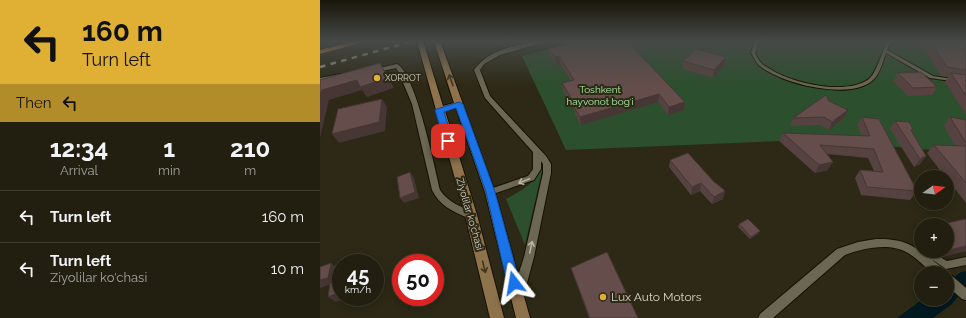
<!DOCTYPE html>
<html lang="en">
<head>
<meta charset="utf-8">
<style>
  body { margin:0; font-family:Raleway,sans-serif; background:#2a2719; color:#f1f3f6; height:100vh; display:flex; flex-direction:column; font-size:15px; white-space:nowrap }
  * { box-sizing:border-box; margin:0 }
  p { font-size:13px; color:#a2a29f }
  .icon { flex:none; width:22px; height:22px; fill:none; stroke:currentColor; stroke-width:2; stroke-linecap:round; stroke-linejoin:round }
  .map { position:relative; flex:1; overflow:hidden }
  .drawer { display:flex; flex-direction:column; background:#221f10; width:320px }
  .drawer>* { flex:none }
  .guide { background:#dfb034; color:#111; overflow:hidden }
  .needle { width:26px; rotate:76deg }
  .buttons { position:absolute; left:594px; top:170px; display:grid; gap:8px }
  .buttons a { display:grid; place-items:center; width:40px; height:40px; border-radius:50%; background:#221f10; box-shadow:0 2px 10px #0003,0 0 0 1px #3f3d30; font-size:20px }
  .speed { position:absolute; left:12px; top:254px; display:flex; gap:8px; font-size:20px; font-weight:700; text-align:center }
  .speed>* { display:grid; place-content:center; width:52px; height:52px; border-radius:50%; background:#221f10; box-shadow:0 2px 10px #0003,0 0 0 1px #3f3d30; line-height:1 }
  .speed small { font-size:10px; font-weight:400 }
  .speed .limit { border:6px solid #d22; background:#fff; color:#111 }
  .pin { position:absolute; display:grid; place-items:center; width:34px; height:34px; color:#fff; margin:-17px; border-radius:8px; box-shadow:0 2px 6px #0006 }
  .me { position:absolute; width:44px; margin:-22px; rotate:346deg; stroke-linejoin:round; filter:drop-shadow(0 0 3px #0008) }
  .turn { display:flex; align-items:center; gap:14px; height:84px; padding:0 16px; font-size:18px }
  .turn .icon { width:52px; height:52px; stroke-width:2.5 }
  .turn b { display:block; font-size:28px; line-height:34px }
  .then { display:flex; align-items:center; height:38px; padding:0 16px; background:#0003; gap:8px; font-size:15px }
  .eta { display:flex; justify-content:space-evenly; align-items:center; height:68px; text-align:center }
  .eta b { font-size:24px; font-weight:700; line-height:28px }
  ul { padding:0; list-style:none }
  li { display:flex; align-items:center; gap:12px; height:52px; padding:0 16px; border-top:1px solid #3f3d30 }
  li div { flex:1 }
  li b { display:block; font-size:15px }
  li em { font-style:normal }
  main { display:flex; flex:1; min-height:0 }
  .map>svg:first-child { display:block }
</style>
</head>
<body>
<main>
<section class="drawer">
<div class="guide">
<div class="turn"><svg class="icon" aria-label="left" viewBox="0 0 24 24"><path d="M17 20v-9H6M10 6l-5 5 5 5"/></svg><div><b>160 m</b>Turn left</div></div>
<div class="then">Then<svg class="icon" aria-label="left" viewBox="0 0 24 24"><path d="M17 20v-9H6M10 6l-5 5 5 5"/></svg></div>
</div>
<div class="eta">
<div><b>12:34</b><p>Arrival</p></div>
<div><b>1</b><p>min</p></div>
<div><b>210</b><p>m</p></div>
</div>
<ul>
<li><svg class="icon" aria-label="left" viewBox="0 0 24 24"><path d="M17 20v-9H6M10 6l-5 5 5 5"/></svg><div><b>Turn left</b></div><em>160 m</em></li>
<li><svg class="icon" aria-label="left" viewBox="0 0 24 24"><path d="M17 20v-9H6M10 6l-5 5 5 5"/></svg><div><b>Turn left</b><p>Ziyolilar ko'chasi</p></div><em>10 m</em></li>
</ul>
</section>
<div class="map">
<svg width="646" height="318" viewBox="0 0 646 318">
  <rect width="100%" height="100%" fill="#2d2916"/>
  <g fill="#2c4f2d">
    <polygon points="259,41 646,41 646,153 507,141 460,141 246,150 202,56"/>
    <path d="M223 167 205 245 186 199C203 190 213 184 223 167Z"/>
  </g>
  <polygon fill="#011921" points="646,271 646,286 632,304 613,318 577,318 603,299 627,299 627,282 641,272"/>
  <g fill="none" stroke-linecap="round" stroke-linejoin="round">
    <g stroke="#151102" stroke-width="2">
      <g id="pedestrian">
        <path d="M435 41H439L435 53C437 57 439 61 442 64 444 66 447 67 450 69 471 83 526 96 549 79 556 74 563 50 567 41H571L567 50 613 76 646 81V83L610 78 566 53C563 61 560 74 553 80 531 101 461 84 440 66 436 63 434 57 431 53Z"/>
        <polygon points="643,41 646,41 646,44 645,44"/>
        <polygon points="613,253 627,261 646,257 646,265 626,269 613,260 605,265 602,263 601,261 602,259"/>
      </g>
    </g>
    <g stroke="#151102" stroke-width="2">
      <g id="minor">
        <path d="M218 41H228L180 55 164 64 160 70 170 96 226 156 231 164V173L214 257 204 294 202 298 198 299 194 298 192 294 204 257 223 173V164L221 161V169L214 180 170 195 167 194 166 192 167 190 208 176 213 169V152L165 98 154 70C169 49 194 46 218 41Z"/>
        <path d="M77 64C95 72 115 168 120 190 128 202 141 207 154 212L156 215 154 218 151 219 148 218C132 211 120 206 112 190L92 104 78 71 76 68 53 73 50 71 51 70Z"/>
        <polygon points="20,74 23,76 22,77 0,82 0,78"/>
        <path d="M556 239C590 238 599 250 624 269L625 273H612C604 266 597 258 588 253 570 242 543 248 525 255L453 318H438L440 314 517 249 538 242Z"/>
        <polygon points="627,274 631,275 646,288 646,300 642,299 627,286"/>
      </g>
    </g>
    <g stroke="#151102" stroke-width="2">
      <polygon id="secondary" points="97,41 103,41 123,106 134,103 114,41 120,41 175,192 210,318 196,318 165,192 136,108 125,111 157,215 184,318 170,318 145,215"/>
    </g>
    <g stroke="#151102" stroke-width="1">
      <polygon id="trunk" points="35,41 48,41 0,54 0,50"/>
    </g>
    <use href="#pedestrian" fill="#6c6752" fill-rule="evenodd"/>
    <use href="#minor" fill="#6c6752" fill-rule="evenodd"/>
    <use href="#secondary" fill="#8e724c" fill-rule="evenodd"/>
    <use href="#trunk" fill="#c78441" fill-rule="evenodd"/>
    <polyline stroke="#9b988a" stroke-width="2.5" stroke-dasharray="5.5 5.5" stroke-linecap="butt" points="0,67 93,41"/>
  </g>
  <g fill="#564240">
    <polygon points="178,41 207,41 208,42 184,47"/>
    <polygon points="261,41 364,110 348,115 338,102 261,125 255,115 254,109 243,91 242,83 251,81 240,64 236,65 231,56 229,49"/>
    <polygon points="600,41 643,41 646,45 646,115 625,82 628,77 621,76"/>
    <polygon points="406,57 404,65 393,78 363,69 363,61"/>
    <polygon points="578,73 617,87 612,95 588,96 573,81"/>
    <polygon points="528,110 524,118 509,130 500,125 470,126 473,118"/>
    <polygon points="542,117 597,191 590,200 541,195 535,178 540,170 554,171 548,158 507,154 508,170 495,173 459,141 463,133 542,136 537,125"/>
    <polygon points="630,117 646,120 646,203 627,179 627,177 625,177 607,153 614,145 635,146 624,126"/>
    <polygon points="575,121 593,129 592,131 606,156 600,164 594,167 570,129"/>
    <polygon points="350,160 403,199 392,204 380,191 371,195 349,167"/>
    <polygon points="646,219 646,251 622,257 617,253 615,251 627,251 627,225"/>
    <polygon points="419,224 440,231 438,234 430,239 418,227"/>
    <polygon points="251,268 318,318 269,318"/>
  </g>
  <g fill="#463634">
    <polygon points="182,41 207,41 208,42 184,47"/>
    <polygon points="239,56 240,64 236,65 235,57"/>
    <polygon points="406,57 404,65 393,78 394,70"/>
    <polygon points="60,63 74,88 47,97 42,90 9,100 0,138 0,96 2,90 37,80"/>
    <polygon points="339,94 338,102 261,125 260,117"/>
    <polygon points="62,99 67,107 65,131 19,143 12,134"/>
    <polygon points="365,102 364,110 348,115 349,107"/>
    <polygon points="528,110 524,118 509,130 512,122"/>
    <polygon points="606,156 600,164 594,167 600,159"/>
    <polygon points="513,162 508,170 495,173 499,165"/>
    <polygon points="90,172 94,178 99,198 84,203 80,198"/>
    <polygon points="381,183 380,191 371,195 372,187"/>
    <polygon points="405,191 403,199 392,204 394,197"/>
    <polygon points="440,231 438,234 430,239 431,237"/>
    <polygon points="646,246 646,251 622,257 630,250"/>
    <polygon points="11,263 18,269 15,283 0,288 0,280"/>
    <rect x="55" y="272" width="1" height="14"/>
    <polygon points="21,292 21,297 29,297 16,302 8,297"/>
  </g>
  <g fill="#644d4b" stroke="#463634">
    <polygon points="261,41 307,41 365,102 349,107 339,94 260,117 254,107 256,106 242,83 254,80 239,56 235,57 229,49"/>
    <polygon points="610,41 643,41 646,45 646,70 627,67"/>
    <polygon points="376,49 406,57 394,70 363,61"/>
    <polygon points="60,63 68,78 40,87 37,80 2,90 0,96 0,80"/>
    <polygon points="601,72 617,87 593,88 578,73"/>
    <polygon points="631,73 646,75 646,96"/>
    <polygon points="506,95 509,101 528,110 512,122 504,117 473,118"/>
    <polygon points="62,99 59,122 12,134 18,109"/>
    <polygon points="542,117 559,119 597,191 547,187 540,170 563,172 554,149 500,145 513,162 499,165 463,133 550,136"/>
    <polygon points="630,117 646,120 646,143"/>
    <polygon points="575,121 589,122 593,129 591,130 606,156 600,159"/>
    <polygon points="614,145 646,146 646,183"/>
    <polygon points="368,153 395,183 396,183 405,191 394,197 381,183 372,187 350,160"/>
    <polygon points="90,172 95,192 80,198 77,177"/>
    <polygon points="428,219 440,231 431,237 419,224"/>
    <polygon points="646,219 646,246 630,250 627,248 627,225 618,225"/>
    <polygon points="287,252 318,318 270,318 251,268"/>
    <polygon points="11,263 8,278 0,280 0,267"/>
    <polygon points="21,278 21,292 8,297 10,283"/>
  </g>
  <defs><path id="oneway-shaft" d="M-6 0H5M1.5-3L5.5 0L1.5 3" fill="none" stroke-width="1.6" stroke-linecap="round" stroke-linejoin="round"/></defs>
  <g stroke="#3c341e">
    <use href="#oneway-shaft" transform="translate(131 80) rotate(-109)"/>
    <use href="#oneway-shaft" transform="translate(164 267) rotate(76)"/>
  </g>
  <g stroke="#b7b3a5">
    <use href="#oneway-shaft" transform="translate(204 181) rotate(158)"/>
    <use href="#oneway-shaft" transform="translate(211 247) rotate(-78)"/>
  </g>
  <linearGradient id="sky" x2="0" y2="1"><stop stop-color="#19170c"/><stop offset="0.48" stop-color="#464947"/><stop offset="1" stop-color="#464947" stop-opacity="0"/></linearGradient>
  <rect width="646" height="86" fill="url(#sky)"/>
  <polygon fill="#1a73e8" stroke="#114b97" points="139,102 143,104 175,192 200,283 198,287 194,289 189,287 187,283 166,192 136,108 124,112 133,141 128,144 124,141 115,110 117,109"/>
  <g fill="#dfb034" stroke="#2d2916" stroke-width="1.5">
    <circle cx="57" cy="78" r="4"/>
    <circle cx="283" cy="297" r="4"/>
  </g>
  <g text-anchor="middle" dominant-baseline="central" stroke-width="4" stroke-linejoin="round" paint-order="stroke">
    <g font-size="9" fill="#d7d4c9" stroke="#2d2916" text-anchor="start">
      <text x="65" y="78">XORROT</text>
    </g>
    <g font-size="10" fill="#a9efa9" stroke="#2d2916">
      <text x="280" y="89">Toshkent<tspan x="280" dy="12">hayvonot bogʻi</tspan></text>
    </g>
    <g font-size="10" fill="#d7d4c9" stroke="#2d2916">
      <text transform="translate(150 214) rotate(74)">Ziyolilar ko'chasi</text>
    </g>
    <g font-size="12" fill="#d7d4c9" stroke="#2d2916" text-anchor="start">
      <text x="291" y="297">Lux Auto Motors</text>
    </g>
  </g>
</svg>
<div class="buttons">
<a><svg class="needle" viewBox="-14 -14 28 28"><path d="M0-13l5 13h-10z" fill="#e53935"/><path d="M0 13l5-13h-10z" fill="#a2a29f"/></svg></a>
<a>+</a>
<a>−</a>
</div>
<div class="speed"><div>45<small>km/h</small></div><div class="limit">50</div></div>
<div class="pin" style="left:128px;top:141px;background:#d93025"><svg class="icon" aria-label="arrive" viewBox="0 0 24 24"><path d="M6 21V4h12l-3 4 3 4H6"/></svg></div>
<svg class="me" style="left:194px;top:283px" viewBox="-20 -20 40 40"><path d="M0-17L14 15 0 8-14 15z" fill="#1a73e8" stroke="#fff" stroke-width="4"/></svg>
</div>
</main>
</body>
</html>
